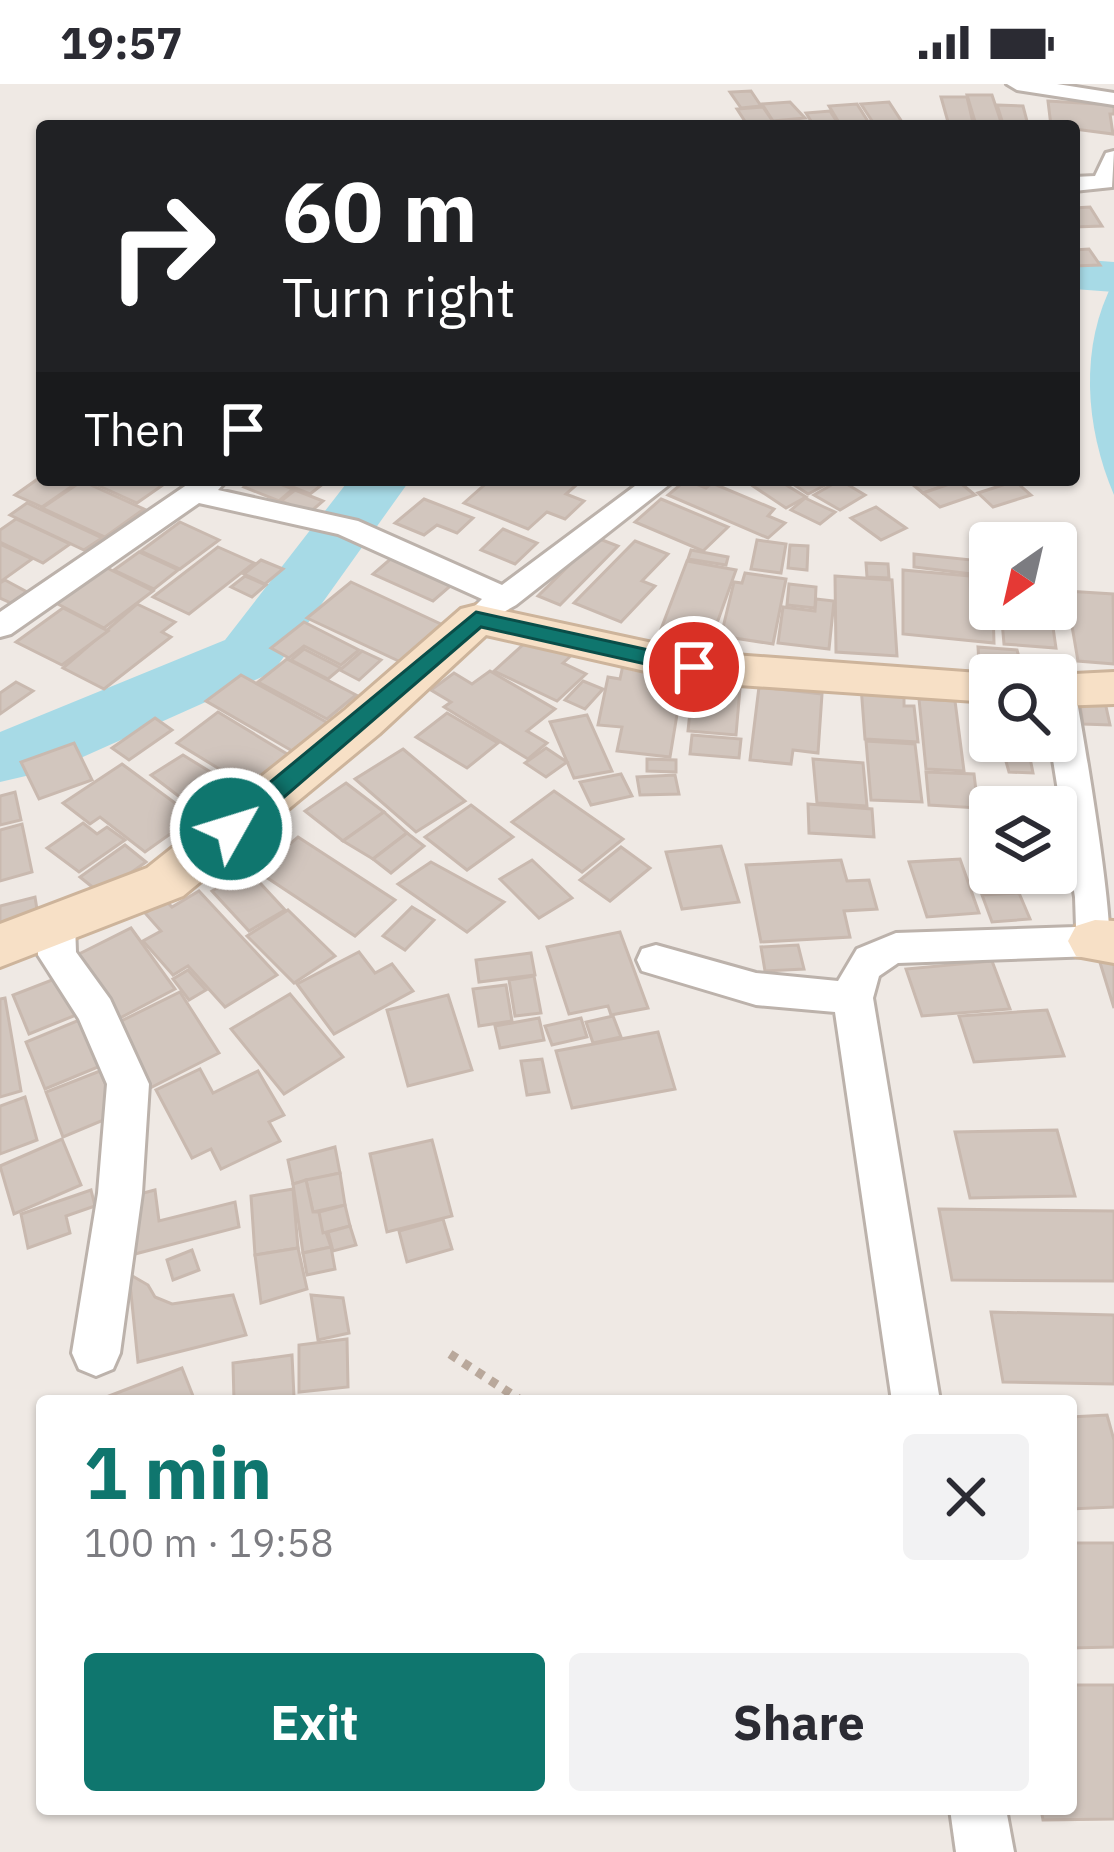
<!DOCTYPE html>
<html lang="en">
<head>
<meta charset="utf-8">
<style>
  body { margin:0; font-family:"IBM Plex Sans",sans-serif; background:#f2f2f3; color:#2b2b33; height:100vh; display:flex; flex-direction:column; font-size:45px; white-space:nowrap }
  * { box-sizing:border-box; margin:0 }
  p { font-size:39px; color:#7c7c81 }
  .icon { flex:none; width:66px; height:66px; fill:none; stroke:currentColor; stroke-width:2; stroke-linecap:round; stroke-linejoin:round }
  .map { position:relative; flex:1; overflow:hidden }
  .sheet { position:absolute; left:36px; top:1311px; width:1041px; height:420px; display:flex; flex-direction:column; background:#fff; border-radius:12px; box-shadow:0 3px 9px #0004 }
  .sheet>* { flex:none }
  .top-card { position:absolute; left:36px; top:36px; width:1044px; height:366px; border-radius:12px; box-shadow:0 3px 9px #0004; background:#202124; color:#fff; overflow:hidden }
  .needle { width:78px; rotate:214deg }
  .controls { position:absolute; left:969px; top:438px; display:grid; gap:24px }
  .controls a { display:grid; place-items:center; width:108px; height:108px; border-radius:12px; background:#fff; box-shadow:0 3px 9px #0004; font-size:60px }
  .pin { position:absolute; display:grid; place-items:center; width:102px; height:102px; color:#fff; margin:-51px; border:6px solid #fff; border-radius:50%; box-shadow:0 3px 12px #0007 }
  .me { position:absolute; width:132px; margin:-66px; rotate:51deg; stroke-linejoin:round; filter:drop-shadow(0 0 9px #0008) }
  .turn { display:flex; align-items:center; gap:42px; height:252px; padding:0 48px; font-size:54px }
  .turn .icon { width:156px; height:156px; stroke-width:2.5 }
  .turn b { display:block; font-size:84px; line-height:102px }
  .then { display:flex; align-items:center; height:114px; padding:0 48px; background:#0003; gap:24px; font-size:45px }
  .round { display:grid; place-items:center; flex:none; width:126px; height:126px; border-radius:12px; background:#f2f2f3 }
  .head { display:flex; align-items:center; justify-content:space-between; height:204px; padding:0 48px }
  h1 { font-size:72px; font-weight:700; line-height:90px; color:#0f766e }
  .action { display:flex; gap:24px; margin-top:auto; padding:24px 48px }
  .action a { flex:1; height:138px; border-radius:12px; background:#0f766e; color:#fff; font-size:48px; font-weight:700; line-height:138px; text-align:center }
  .action a+a { background:#f2f2f3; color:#2b2b33 }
  .status { display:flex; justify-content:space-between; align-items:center; height:84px; padding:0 60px; background:#fff; direction:ltr }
  .status svg { height:33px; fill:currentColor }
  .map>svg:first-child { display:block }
</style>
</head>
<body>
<div class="status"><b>19:57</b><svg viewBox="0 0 49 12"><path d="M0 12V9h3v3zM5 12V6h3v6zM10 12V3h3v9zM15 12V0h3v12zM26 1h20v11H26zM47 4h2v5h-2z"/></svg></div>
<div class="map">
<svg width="1114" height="1768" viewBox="0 0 1114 1768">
  <rect width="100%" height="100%" fill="#efe9e4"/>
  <path fill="#a7dae6" d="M1114 197V411C1085 343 1079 262 1114 197Z"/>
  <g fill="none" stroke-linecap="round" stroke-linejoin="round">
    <g fill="#a7dae6" fill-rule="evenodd">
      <polygon points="1074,175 1114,178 1114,208 1074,205"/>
      <polygon points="349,396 410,396 273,588 56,685 0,698 0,648 225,556"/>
    </g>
  </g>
  <g fill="#d2c6be" stroke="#c9b9af" stroke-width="3">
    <polygon points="751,7 761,22 741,24 730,8"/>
    <polygon points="967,11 992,11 1002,41 976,41"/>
    <polygon points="941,13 967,13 973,39 948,38"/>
    <polygon points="1048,17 1114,21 1114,30 1110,30 1113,50 1051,42"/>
    <polygon points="790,18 805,34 773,37 762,20"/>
    <polygon points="889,18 902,38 874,40 861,20"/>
    <polygon points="857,20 869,39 841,42 829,22"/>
    <polygon points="997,21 1023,22 1028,41 1003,40"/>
    <polygon points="763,23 776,42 748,42 737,25"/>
    <polygon points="830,27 839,41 814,42 806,29"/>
    <polygon points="1090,123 1102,142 1074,143 1074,124"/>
    <polygon points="1089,165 1100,181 1074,182 1074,166"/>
    <polygon points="42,392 42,396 81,396 42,423 15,411"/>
    <polygon points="86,396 170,396 137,419"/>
    <polygon points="252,396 270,396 293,405 279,417 244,403"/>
    <polygon points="275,396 328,396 310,410"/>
    <polygon points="490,396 582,396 566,410 584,417 565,435 547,428 528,445 464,419"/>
    <polygon points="686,396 706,404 712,399 774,425 768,432 785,439 768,454 668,411"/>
    <polygon points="744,396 778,396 806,413 786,424"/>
    <polygon points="787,396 835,396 808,410"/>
    <polygon points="840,396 865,411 840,426 814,411"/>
    <polygon points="907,396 957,396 958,397 923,409"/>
    <polygon points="82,397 144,425 105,453 42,424"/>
    <polygon points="958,397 975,411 940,423 923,409"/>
    <polygon points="1015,397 1031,411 993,423 978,409"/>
    <polygon points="295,406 323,417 309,429 281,417"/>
    <polygon points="805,414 824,423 835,428 820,440 791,426"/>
    <polygon points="424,415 473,434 457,449 437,441 424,451 395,439"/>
    <polygon points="661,415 728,443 703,467 635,438"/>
    <polygon points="27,419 102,454 84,466 10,431"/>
    <polygon points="876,423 906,444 881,456 851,434"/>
    <polygon points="16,435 70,460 43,479 0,458 0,446"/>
    <polygon points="180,438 219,456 180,485 141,467"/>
    <polygon points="503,445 537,459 515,480 481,466"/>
    <polygon points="597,454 618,462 560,521 538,512"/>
    <polygon points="757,456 786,460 781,489 751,485"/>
    <polygon points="635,457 668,470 642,497 655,502 621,538 574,519"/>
    <polygon points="0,460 32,475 0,498"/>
    <polygon points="790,461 808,462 807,486 788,484"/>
    <polygon points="218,463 254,479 189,530 153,513"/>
    <polygon points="691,466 728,473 726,481 688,475"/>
    <polygon points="139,468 178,486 154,505 114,486"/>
    <polygon points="914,470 972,476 972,490 914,483"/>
    <polygon points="394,472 455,498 433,517 373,490"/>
    <polygon points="261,476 283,485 265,500 244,490"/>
    <polygon points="687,477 736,486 716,542 698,538 694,551 661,545"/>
    <polygon points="866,479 888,480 889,494 867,493"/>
    <polygon points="105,483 153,507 104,544 56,519"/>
    <polygon points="903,486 970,492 971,525 993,527 994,559 903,550"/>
    <polygon points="745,489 786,495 773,560 721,552 734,498 742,499"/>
    <polygon points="245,492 266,501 252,513 231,503"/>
    <polygon points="835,492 892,496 897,572 836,568"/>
    <polygon points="5,496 27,508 11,519 0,514 0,499"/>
    <polygon points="351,498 447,543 405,580 307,534"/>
    <polygon points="789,500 816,503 815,524 787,521"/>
    <polygon points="1066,507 1113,510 1114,580 1078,577"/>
    <polygon points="816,515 834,517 829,565 778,559 783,523 815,527"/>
    <polygon points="137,520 175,538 162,548 171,553 104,605 63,584"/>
    <polygon points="63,524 108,547 62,581 16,558"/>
    <polygon points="1001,526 1051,530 1056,564 1004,560"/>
    <polygon points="304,538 359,566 341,581 304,562 289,574 271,564"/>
    <polygon points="535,550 574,569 563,579 586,590 557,617 494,587"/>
    <polygon points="978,563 1017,566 1024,591 990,591 990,599 980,598"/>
    <polygon points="304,565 341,584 328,595 291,576"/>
    <polygon points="362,567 381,576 359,596 340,586"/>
    <polygon points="287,575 356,611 327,635 258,598"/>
    <polygon points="623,581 684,588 670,673 617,667 622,643 598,641 608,593 620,595"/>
    <polygon points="490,587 555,625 527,647 547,659 528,675 444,623 451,618 431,606 454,589 472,600"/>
    <polygon points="694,589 741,593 736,651 688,647"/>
    <polygon points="241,591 328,639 294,668 206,617"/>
    <polygon points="583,597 603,605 585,625 565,616"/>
    <polygon points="16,598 33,607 0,630 0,609"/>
    <polygon points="861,602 867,603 868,610 904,612 904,622 914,622 918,658 865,655"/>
    <polygon points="759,603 822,610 818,669 793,666 791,680 750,676"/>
    <polygon points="919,615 955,617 964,687 926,685"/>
    <polygon points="1079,616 1105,618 1110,641 1083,640"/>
    <polygon points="218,628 292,673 252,705 177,659"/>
    <polygon points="447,629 498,659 467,684 416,653"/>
    <polygon points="587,631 612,687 574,694 550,638"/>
    <polygon points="155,634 172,646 129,676 112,664"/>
    <polygon points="692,651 741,655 739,674 690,670"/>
    <polygon points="866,657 915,660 922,718 871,716"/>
    <polygon points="991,657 1034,657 1037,672 994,670"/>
    <polygon points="74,659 92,696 39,715 21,678"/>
    <polygon points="546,664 567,678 546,693 525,679"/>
    <polygon points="403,665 465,717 416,748 355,695"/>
    <polygon points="183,671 256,716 219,743 151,691"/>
    <polygon points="1005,674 1030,674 1033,689 1009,688"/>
    <polygon points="647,675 676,676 676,688 647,687"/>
    <polygon points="813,675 863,679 867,722 817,719"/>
    <polygon points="122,680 194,733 145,768 100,733 90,740 63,719"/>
    <polygon points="926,688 974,690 978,724 929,721"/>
    <polygon points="621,690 632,712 591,721 580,698"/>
    <polygon points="675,691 679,710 640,711 637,693"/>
    <polygon points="346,699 384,728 343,757 305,727"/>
    <polygon points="554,707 623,755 582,788 512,738"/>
    <polygon points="15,708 21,736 0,741 0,712"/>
    <polygon points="808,720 872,725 874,753 809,749"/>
    <polygon points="471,721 513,753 467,786 425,753"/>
    <polygon points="384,728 407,749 373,775 343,757"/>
    <polygon points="83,739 97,750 107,743 125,756 79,788 47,764"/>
    <polygon points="22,740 32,788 0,797 0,746"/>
    <polygon points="407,749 424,762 391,789 373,775"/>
    <polygon points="298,753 395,816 355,852 257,787"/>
    <polygon points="125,761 146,778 101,810 80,793"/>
    <polygon points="721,762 739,818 682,825 666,768"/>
    <polygon points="621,763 650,784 610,817 580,796"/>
    <polygon points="960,775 979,829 927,833 909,778"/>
    <polygon points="532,776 572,814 539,834 500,795"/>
    <polygon points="841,776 847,797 869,796 877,825 844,827 850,853 761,858 746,781"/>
    <polygon points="431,778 504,818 467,848 398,800"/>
    <polygon points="248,786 285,826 249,847 212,807"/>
    <polygon points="199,807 277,891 225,923 188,882 173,891 143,857 161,847 145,829 166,817 172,823"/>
    <polygon points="1019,809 1030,835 992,838 982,811"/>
    <polygon points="35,813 39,838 0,848 0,822"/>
    <polygon points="412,823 434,836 405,866 383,852"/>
    <polygon points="288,826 335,872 294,899 247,852"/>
    <polygon points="131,844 175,905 118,935 75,872"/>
    <polygon points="620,848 648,924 611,931 608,922 569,930 547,863"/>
    <polygon points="798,861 804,885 765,887 761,863"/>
    <polygon points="359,868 375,889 392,880 413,907 334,950 297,900"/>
    <polygon points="531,869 535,891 479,898 476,876"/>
    <polygon points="1098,872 1114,872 1114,924"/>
    <polygon points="992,877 1010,925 922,932 906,885"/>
    <polygon points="188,886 206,906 189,916 173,895"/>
    <polygon points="65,891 81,929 29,950 13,911"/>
    <polygon points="534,892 541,929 515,932 509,896"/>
    <polygon points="506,901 512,937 479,942 473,905"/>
    <polygon points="180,908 219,969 148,1005 111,942"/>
    <polygon points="290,910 343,973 284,1010 231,945"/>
    <polygon points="448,911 472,986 408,1002 387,926"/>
    <polygon points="5,914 21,1007 0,1013 0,915"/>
    <polygon points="1047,926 1064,972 974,978 959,932"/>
    <polygon points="89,932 110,978 45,1005 26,958"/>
    <polygon points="613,932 621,953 593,959 586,938"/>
    <polygon points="539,934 544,956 500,964 495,942"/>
    <polygon points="581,934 587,953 552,961 545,942"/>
    <polygon points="658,948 675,1005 572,1024 556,967"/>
    <polygon points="542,975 549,1008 527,1011 521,977"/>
    <polygon points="200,985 213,1009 258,987 284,1031 269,1038 280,1057 221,1085 211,1065 192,1074 156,1006"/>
    <polygon points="100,987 118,1030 63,1053 46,1008"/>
    <polygon points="25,1013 37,1056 0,1070 0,1022"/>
    <polygon points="1057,1046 1075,1112 970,1114 955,1048"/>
    <polygon points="62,1055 81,1101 14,1130 0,1082"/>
    <polygon points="432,1056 452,1132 387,1148 370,1070"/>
    <polygon points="335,1063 340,1089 293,1100 288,1076"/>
    <polygon points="340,1089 345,1121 313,1128 306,1096"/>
    <polygon points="306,1096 313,1128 319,1128 331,1163 303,1169 293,1100"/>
    <polygon points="293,1105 298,1164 255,1171 251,1112"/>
    <polygon points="91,1106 95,1122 66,1132 70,1149 28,1164 21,1130"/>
    <polygon points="155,1106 159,1137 235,1118 239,1143 131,1171 124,1114"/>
    <polygon points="345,1121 350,1142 323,1149 319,1128"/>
    <polygon points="939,1125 1114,1127 1114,1197 952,1196"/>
    <polygon points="443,1135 452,1165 407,1178 399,1147"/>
    <polygon points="350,1142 356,1161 333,1167 328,1148"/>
    <polygon points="331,1163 335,1185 307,1191 303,1169"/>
    <polygon points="298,1164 307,1205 261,1219 255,1171"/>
    <polygon points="192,1166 199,1186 173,1196 167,1176"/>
    <polygon points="129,1190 148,1201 155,1213 172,1220 233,1211 246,1251 138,1278"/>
    <polygon points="311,1211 343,1214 349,1249 318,1256"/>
    <polygon points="991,1228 1114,1231 1114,1300 1003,1298"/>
    <polygon points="347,1255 348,1303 299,1308 299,1261"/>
    <polygon points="292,1271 294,1313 234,1317 233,1279"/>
    <polygon points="182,1284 195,1317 96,1317"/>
    <polygon points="1107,1331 1114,1356 1114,1423 1071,1425 1071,1333"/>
    <polygon points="1071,1459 1114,1459 1114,1563 1071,1564"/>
    <polygon points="1071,1601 1114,1601 1114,1735 1043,1736 1041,1725 1071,1725"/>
  </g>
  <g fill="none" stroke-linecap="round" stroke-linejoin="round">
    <g stroke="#bcb2ab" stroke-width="6">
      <g id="street">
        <polygon points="1007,0 1057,0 1114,9 1114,21 1017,6"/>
        <polygon points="1114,67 1112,103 1074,107 1074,93 1095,92 1106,69"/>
        <polygon points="194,396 227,396 218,406 358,437 502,501 643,396 675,396 516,521 483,540 467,530 482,515 338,450 199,419 11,550 0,553 0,528"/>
        <path d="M1056 595 1070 598 1075 606C1084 655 1114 831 1109 868L1095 872 898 879 879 892 873 914 940 1317H892L835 928 756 921 642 887 637 876 642 865 656 861 756 889 838 897 857 865 896 849 1076 843 1075 813 1050 657H1056Z"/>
        <polygon points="56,825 69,829 75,840 76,868 110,915 149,1000 142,1109 120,1269 113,1285 96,1292 79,1285 72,1269 98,1109 107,1000 79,935 38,871 37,840 43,829"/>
        <polygon points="950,1725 1006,1725 1014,1768 956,1768"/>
      </g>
    </g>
    <g stroke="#cdb49b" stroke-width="6">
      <g id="secondary">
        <polygon points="477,521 694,568 1006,591 990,591 990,618 694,598 486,551 379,650 183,812 0,883 0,840 147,784 345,626 461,525"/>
        <polygon points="1114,588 1114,620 1056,622 1054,591"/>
        <polygon points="1095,836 1114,837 1114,879 1076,872 1068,857 1076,842"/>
      </g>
    </g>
    <polyline stroke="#b9a89b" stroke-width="9" stroke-dasharray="8 8" stroke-linecap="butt" points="450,1270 522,1317"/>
    <use href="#street" fill="#fff" fill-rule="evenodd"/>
    <use href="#secondary" fill="#f7e0c6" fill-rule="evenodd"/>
  </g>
  <polygon fill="#0f766e" stroke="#0a4d48" stroke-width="3" points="476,528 694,576 706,583 694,591 481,543 240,751 222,751 218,745 222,738"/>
</svg>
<div class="controls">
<a><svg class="needle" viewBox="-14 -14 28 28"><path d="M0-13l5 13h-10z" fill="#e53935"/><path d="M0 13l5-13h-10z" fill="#7c7c81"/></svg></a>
<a><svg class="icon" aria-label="search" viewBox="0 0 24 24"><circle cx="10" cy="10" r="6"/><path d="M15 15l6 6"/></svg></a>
<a><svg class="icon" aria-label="layers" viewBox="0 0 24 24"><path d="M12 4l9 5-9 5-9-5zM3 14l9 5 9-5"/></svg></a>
</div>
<div class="pin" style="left:694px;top:583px;background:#d93025"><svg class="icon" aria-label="arrive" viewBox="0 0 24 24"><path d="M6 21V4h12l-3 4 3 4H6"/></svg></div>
<svg class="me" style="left:231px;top:745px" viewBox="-20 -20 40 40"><circle r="17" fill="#0f766e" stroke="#fff" stroke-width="3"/><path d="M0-11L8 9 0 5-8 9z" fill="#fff"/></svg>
<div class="top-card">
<div class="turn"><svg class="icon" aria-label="right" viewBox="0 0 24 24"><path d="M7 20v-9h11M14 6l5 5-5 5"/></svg><div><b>60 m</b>Turn right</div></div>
<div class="then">Then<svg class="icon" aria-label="arrive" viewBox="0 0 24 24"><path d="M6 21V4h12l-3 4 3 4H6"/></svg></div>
</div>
<section class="sheet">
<div class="head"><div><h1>1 min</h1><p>100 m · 19:58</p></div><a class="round"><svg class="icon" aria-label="close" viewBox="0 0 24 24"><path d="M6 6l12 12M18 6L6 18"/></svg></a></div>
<div class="action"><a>Exit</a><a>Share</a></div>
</section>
</div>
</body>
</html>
